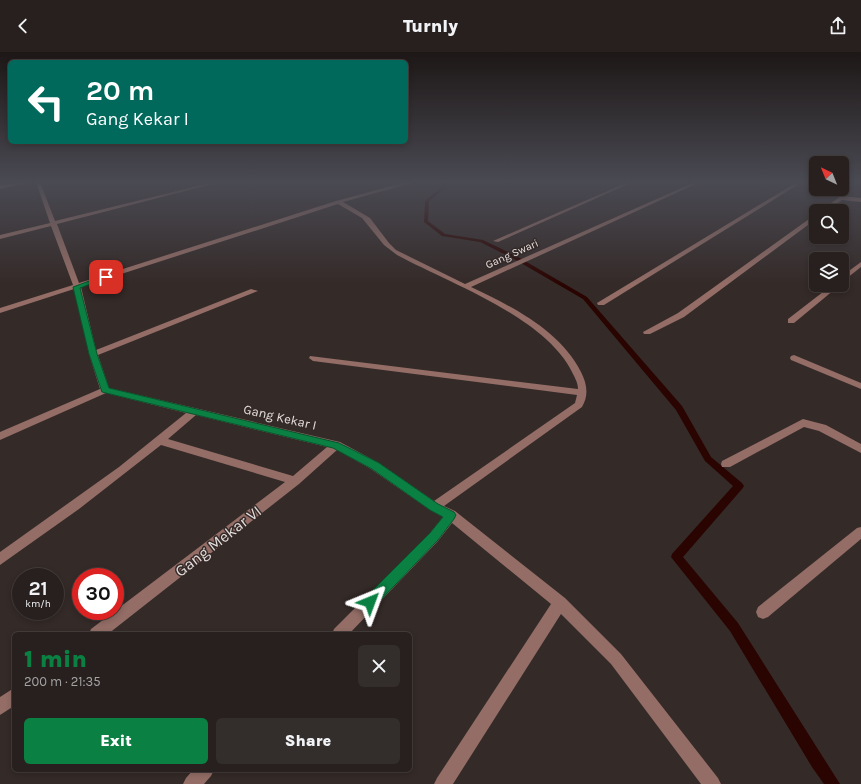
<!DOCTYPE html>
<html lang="en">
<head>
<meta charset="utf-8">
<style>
  body { margin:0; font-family:Karla,sans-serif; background:#332d2b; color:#f1f3f6; height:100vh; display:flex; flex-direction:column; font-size:15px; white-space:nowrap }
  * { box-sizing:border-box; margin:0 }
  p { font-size:13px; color:#a4a3a4 }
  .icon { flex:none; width:22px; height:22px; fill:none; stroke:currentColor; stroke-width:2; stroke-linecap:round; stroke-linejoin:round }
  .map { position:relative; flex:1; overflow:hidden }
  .panel { position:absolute; left:12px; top:580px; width:400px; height:140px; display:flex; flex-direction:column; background:#27201e; border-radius:6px; box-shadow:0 2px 6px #0003,0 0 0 1px #433e3c }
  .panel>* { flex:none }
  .guide { position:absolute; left:8px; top:8px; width:400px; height:84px; border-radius:6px; box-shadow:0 2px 6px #0003,0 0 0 1px #433e3c; background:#00695c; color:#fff; overflow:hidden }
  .needle { width:26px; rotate:317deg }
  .buttons { position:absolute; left:809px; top:104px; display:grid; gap:8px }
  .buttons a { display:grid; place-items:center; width:40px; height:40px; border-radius:6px; background:#27201e; box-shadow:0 2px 6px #0003,0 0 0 1px #433e3c; font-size:20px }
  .speed { position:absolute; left:12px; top:516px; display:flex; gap:8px; font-size:20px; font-weight:700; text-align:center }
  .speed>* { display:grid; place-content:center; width:52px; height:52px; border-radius:50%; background:#27201e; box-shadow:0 2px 6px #0003,0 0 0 1px #433e3c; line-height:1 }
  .speed small { font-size:10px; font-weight:400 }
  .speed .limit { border:6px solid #d22; background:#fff; color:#111 }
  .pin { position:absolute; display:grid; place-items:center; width:34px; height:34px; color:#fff; margin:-17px; border-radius:8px; box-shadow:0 2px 6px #0006 }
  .me { position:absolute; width:44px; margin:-22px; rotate:44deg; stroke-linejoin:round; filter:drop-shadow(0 0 3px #0008) }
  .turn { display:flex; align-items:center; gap:14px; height:84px; padding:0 12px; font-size:18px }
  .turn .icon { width:52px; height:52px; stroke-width:2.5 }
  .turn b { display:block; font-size:28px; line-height:34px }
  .round { display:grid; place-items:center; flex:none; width:42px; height:42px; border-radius:6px; background:#332d2b }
  .overview { display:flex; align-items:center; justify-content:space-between; height:68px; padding:0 12px }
  h1 { font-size:24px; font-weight:800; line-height:30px; color:#0b8043 }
  .cta { display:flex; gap:8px; margin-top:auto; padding:8px 12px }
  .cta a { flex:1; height:46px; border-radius:6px; background:#0b8043; color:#fff; font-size:16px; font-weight:800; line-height:46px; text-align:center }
  .cta a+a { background:#332d2b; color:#f1f3f6 }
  header { display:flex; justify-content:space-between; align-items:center; height:52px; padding:0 12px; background:#27201e; font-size:18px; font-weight:800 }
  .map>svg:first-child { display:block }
</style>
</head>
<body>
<header><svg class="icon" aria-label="back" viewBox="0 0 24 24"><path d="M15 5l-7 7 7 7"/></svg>Turnly<svg class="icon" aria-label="share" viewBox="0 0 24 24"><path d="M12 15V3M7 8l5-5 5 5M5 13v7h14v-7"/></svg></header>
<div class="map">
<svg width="861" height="732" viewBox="0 0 861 732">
  <rect width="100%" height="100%" fill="#342a28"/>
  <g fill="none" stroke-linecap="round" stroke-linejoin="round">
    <polygon fill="#2a0401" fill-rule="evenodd" points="442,130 446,130 445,136 429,149 428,169 445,182 483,188 518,205 587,245 682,354 711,405 742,431 744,434 742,437 683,505 738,571 840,732 824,732 812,715 730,579 671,505 672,502 733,434 705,409 676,358 583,247 514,207 480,190 442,184 424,170 425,149 441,136"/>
    <g fill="#936d66" fill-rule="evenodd">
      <polygon points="22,130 30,130 0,137 0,133"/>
      <path d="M36 130H40L55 169 214 130H220L57 172 79 231 336 149 406 130H412V131L343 150 370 166 389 191 396 198 465 232 695 130H700L471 235C511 254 560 278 581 320 587 332 589 343 582 355L444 454 455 459 565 546 621 602 718 726 721 732H701L611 612 561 562 453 732H434L437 726 551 552 452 471 438 489 349 582H332L334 577 430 481 443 465 430 458 371 417 337 398 299 432 108 582H89L91 577 285 430 161 393 79 457 0 513V500L119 415 186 361 106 341 0 388V380L100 337 89 302 74 237 0 261V256L73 233 51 174 0 187V183L50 171ZM338 152 362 166 384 193 397 203C449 231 545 265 572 320 575 326 578 331 578 337L310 304 309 306 313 309 577 343 575 351 434 449 379 411 340 390 109 336 98 303 258 239 251 237 96 298 81 235ZM196 363 327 395 293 424 168 387Z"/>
      <polygon points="628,130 633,130 498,190 493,189"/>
      <polygon points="792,130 797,130 799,132 604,253 598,253 597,251 794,132"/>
      <polygon points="841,144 861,146 861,150 842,148 827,159 820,159"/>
      <polygon points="816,162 816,167 684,265 650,282 644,282 643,280 678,261"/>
      <polygon points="861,210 861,215 842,230 842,224"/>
      <polygon points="832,233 840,233 794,271 788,271 788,267"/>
      <polygon points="794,303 861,331 861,337 791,308 790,306 791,304"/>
      <polygon points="803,367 826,373 861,392 861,401 819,379 804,375 730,415 722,415 721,412 722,409"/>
      <polygon points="861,475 861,487 768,565 763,567 758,565 756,560 758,555 857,476"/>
      <polygon points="14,636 14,654 0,663 0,645"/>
      <polygon points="193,718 214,718 211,724 204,732 183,732 186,726"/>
    </g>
  </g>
  <linearGradient id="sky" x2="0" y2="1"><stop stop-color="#1d1716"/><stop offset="0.56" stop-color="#4a4a53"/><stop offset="1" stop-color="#4a4a53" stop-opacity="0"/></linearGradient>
  <rect width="861" height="232" fill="url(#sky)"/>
  <polygon fill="#0b8043" stroke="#07532c" points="103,224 109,225 80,236 97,302 109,336 339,391 379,411 438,452 454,460 456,463 454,467 438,488 375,554 370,556 366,554 364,550 366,545 430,481 443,465 430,458 372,417 333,396 102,340 89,302 73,235"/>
  <g text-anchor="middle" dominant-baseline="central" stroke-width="3" stroke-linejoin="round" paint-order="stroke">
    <g font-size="11" fill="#e5dedd" stroke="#342a28">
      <text transform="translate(512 202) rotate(-24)">Gang Swari</text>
    </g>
    <g font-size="13" fill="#e5dedd" stroke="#342a28">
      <text transform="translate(280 365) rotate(13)">Gang Kekar I</text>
    </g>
    <g font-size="16" fill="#e5dedd" stroke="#342a28">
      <text transform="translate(218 489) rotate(-38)">Gang Mekar VI</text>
    </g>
  </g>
</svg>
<div class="buttons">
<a><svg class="needle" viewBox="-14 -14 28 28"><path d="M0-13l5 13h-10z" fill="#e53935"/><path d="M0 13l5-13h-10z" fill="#a4a3a4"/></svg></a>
<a><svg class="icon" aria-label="search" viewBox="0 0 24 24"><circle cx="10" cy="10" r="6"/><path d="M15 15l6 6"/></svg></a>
<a><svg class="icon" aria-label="layers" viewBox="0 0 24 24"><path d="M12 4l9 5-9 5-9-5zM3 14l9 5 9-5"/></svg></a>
</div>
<div class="speed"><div>21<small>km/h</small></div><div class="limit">30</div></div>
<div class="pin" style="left:106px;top:225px;background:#d93025"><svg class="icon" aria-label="arrive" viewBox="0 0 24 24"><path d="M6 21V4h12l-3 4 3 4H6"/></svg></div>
<svg class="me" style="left:370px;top:550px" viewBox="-20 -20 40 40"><path d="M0-17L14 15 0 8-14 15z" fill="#0b8043" stroke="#fff" stroke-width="4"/></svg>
<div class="guide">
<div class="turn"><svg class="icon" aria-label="left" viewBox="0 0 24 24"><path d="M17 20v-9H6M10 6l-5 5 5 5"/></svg><div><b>20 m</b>Gang Kekar I</div></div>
</div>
<section class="panel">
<div class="overview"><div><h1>1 min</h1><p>200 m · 21:35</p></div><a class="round"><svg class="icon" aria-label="close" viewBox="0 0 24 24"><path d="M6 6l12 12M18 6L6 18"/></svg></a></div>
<div class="cta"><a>Exit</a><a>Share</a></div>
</section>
</div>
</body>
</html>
